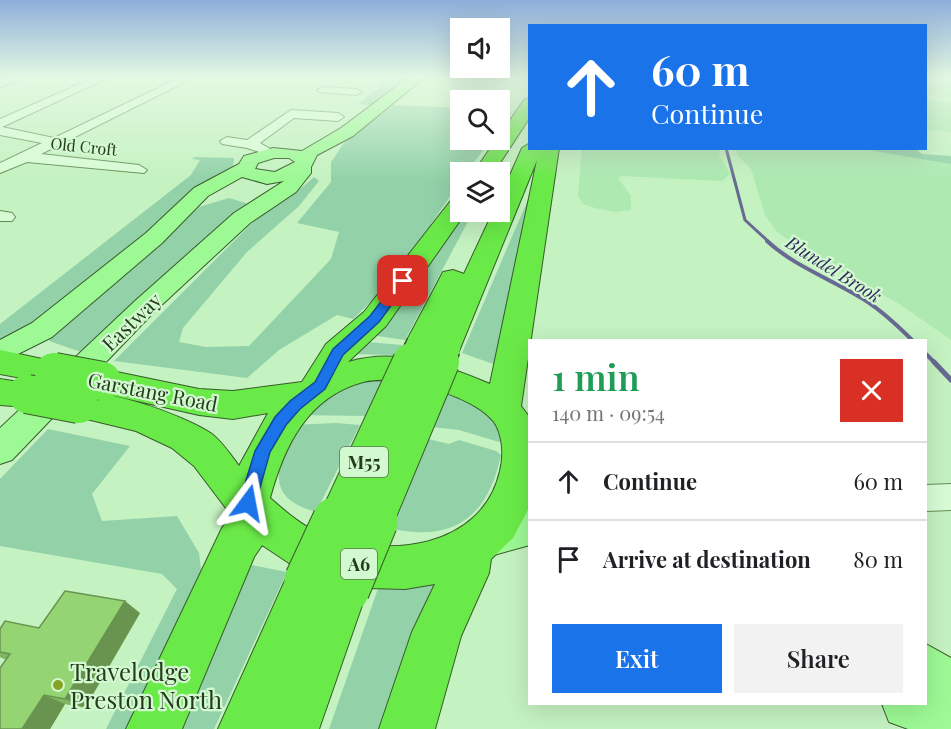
<!DOCTYPE html>
<html lang="en">
<head>
<meta charset="utf-8">
<style>
  body { margin:0; font-family:"Playfair Display",serif; background:#f2f2f2; color:#202124; height:100vh; display:flex; flex-direction:column; font-size:22px; white-space:nowrap }
  * { box-sizing:border-box; margin:0 }
  p { font-size:20px; color:#757577 }
  .icon { flex:none; width:33px; height:33px; fill:none; stroke:currentColor; stroke-width:2; stroke-linecap:round; stroke-linejoin:round }
  .map { position:relative; flex:1; overflow:hidden }
  .sheet { position:absolute; left:528px; top:339px; width:399px; height:366px; display:flex; flex-direction:column; background:#fff; border-radius:0px; box-shadow:0 6px 24px #0002 }
  .sheet>* { flex:none }
  .guide { position:absolute; left:528px; top:24px; width:399px; height:126px; border-radius:0px; box-shadow:0 6px 24px #0002; background:#1a73e8; color:#fff; overflow:hidden }
  .buttons { position:absolute; left:450px; top:18px; display:grid; gap:12px }
  .buttons a { display:grid; place-items:center; width:60px; height:60px; border-radius:0px; background:#fff; box-shadow:0 6px 24px #0002; font-size:30px }
  .pin { position:absolute; display:grid; place-items:center; width:51px; height:51px; color:#fff; margin:-26px; border-radius:12px; box-shadow:0 3px 9px #0006 }
  .me { position:absolute; width:66px; margin:-33px; rotate:13deg; stroke-linejoin:round; filter:drop-shadow(0 0 4px #0008) }
  .turn { display:flex; align-items:center; gap:21px; height:126px; padding:0 24px; font-size:27px }
  .turn .icon { width:78px; height:78px; stroke-width:2.5 }
  .turn b { display:block; font-size:42px; line-height:51px }
  .round { display:grid; place-items:center; flex:none; width:63px; height:63px; border-radius:0px; background:#f2f2f2 }
  .overview { display:flex; align-items:center; justify-content:space-between; height:102px; padding:0 24px }
  h1 { font-size:36px; font-weight:600; line-height:45px; color:#1e9e55 }
  .cta { display:flex; gap:12px; margin-top:auto; padding:12px 24px }
  .cta a { flex:1; height:69px; border-radius:0px; background:#1a73e8; color:#fff; font-size:24px; font-weight:600; line-height:69px; text-align:center }
  .cta a+a { background:#f2f2f2; color:#202124 }
  ul { padding:0; list-style:none }
  li { display:flex; align-items:center; gap:18px; height:78px; padding:0 24px; border-top:2px solid #e0e0e0 }
  li div { flex:1 }
  li b { display:block; font-size:22px }
  li em { font-style:normal }
  .map>svg:first-child { display:block }
</style>
</head>
<body>
<div class="map">
<svg width="951" height="729" viewBox="0 0 951 729">
  <rect width="100%" height="100%" fill="#c4f2c0"/>
  <g fill="#ade9b1">
    <polygon points="926,77 951,77 951,96 926,95"/>
    <polygon points="926,100 951,102 951,132 926,130"/>
    <polygon points="738,148 862,148 951,164 951,340 901,305 802,249 777,232 765,215 751,169 736,154"/>
    <polygon points="582,149 720,149 719,155 730,174 722,181 621,176 618,178 631,196 631,210 616,212 595,208 583,204 578,196"/>
  </g>
  <g fill="#93d2a9">
    <polygon points="392,77 406,77 371,105 358,104"/>
    <path d="M394 105 460 108V140H474L472 144 486 146 467 172H460V182L391 282 353 319 337 315 279 350 247 378 114 361 250 225C271 207 294 196 314 177L319 181 299 206 247 252 183 328 179 342 206 347 249 346 331 259 339 232 297 223 331 182V162L344 143Z"/>
    <polygon points="862,149 916,149 922,154 951,156 951,164"/>
    <polygon points="195,157 234,158 233,167 25,334 0,339 0,324 191,175 200,160 192,159"/>
    <polygon points="536,181 502,367 462,353"/>
    <polygon points="229,198 246,203 247,208 87,354 49,341 61,327 199,207"/>
    <polygon points="460,211 473,212 405,340 371,335"/>
    <polygon points="367,342 403,345 396,355 343,354"/>
    <polygon points="385,378 365,416 297,415 325,386"/>
    <polygon points="447,389 488,407 504,440 499,442 459,430 432,427"/>
    <path d="M336 423 360 425 316 512C262 497 279 466 292 425Z"/>
    <polygon points="48,429 130,446 92,494 102,521 177,516 199,553 202,577 129,729 106,729 177,589 162,574 0,546 0,479"/>
    <path d="M428 439 449 444 459 440 496 451 501 455C488 516 455 542 393 529Z"/>
    <polygon points="247,564 287,572 214,729 170,729"/>
    <polygon points="381,580 455,581 392,729 329,729"/>
  </g>
  <g fill="none" stroke-linecap="round" stroke-linejoin="round">
    <polyline stroke="#696a93" stroke-width="3" points="726,148 745,220 769,242"/>
    <g stroke="#696a93" stroke-width="4">
      <path d="M767 241C793 265 828 278 858 296 878 307 896 324 912 340"/>
      <polyline points="926,354 936,364"/>
    </g>
    <polyline stroke="#696a93" stroke-width="5" points="934,362 951,380"/>
    <g stroke="#638e56" stroke-width="2">
      <g id="minor">
        <polygon points="11,77 28,77 0,87 0,80"/>
        <polygon points="95,77 110,77 2,127 54,138 181,77 195,77 41,154 139,165 147,170 144,173 27,162 0,173 0,163 42,143 0,135 0,119"/>
        <polygon points="323,87 356,89 362,92 356,95 319,92 317,90"/>
        <polygon points="291,110 338,113 344,117 338,121 294,118 260,143 272,150 265,154 247,148 222,144 220,141 227,137 247,140"/>
        <polygon points="0,211 12,213 15,217 12,221 0,221"/>
        <polygon points="951,484 951,510 926,511 926,485"/>
      </g>
    </g>
    <g stroke="#395b2b" stroke-width="2">
      <g id="major">
        <path d="M409 77H425L353 136 317 155 311 167V173L296 192 250 223 153 313 12 460 0 464V428L135 301 234 213 284 181 267 184 242 177 208 196 162 243 52 337 0 363V340L32 323 146 233 194 188 239 164 244 156 273 148 302 151 341 128ZM274 158H289L295 162 275 172 255 169 258 163Z"/>
        <polygon points="530,509 530,545 483,558 469,552 463,539 469,526"/>
        <polygon points="926,644 951,658 951,729 908,729 889,722 882,704 926,704"/>
      </g>
    </g>
    <g stroke="#395b2b" stroke-width="2">
      <g id="highway">
        <polygon points="530,98 530,117 494,172 474,172 496,140 500,140 500,135 524,100"/>
        <path d="M530 143V148H559L521 406 530 418V506L513 538 491 559 489 573 461 636 435 729H379L412 632 435 584 405 589 368 588 319 729H218L292 565 262 545 254 557 182 729H126L222 528 232 516 194 466 172 448 136 431 66 414 61 404 66 394C98 384 184 415 212 434 223 443 231 455 239 466L268 413 233 419 199 415 102 393 90 390 85 381 90 372 102 369 199 389 233 391 302 382 326 344 364 312 452 199 460 197V212H466L386 326 348 362C398 347 445 365 490 384L537 160 457 356 446 359 435 356 432 352 421 355 410 352 405 344 443 272 453 270 464 274 493 212H500V198L522 148ZM400 380C427 386 476 399 494 422 503 435 504 456 500 471 482 549 387 559 322 534 303 527 286 512 270 498 284 447 307 397 363 382 374 379 388 380 400 380Z"/>
        <polygon points="0,350 66,364 71,372 66,380 54,384 0,374"/>
        <polygon points="0,379 39,385 44,394 39,403 27,407 0,405"/>
      </g>
    </g>
    <use href="#minor" fill="#d7fcd5" fill-rule="evenodd"/>
    <use href="#major" fill="#9cf994" fill-rule="evenodd"/>
    <use href="#highway" fill="#6aea48" fill-rule="evenodd"/>
    <g stroke="#395b2b" stroke-width="31" stroke-linecap="butt">
      <g id="highway-bridge-far2">
        <polyline points="412,364 421,344"/>
        <polyline points="439,364 446,348"/>
      </g>
    </g>
    <g stroke="#395b2b" stroke-width="40" stroke-linecap="butt">
      <g id="highway-bridge-far1">
        <polyline points="54,372 102,381"/>
        <polyline points="27,394 79,404"/>
        <polyline points="337,523 412,362"/>
        <polyline points="373,523 440,362"/>
      </g>
    </g>
    <g stroke="#395b2b" stroke-width="51" stroke-linecap="butt">
      <g id="highway-bridge">
        <polyline points="309,581 337,521"/>
        <polyline points="345,589 373,521"/>
      </g>
    </g>
    <use href="#highway-bridge-far2" stroke="#6aea48" stroke-width="28"/>
    <use href="#highway-bridge-far1" stroke="#6aea48" stroke-width="38"/>
    <use href="#highway-bridge" stroke="#6aea48" stroke-width="49"/>
  </g>
  <g fill="#80b662">
    <polygon points="488,77 508,77 505,81 488,79"/>
    <polygon points="140,613 85,708 65,704 50,729 6,660 0,657 0,629 39,628"/>
  </g>
  <g fill="#689450">
    <polygon points="125,601 140,613 85,708 65,699"/>
    <polygon points="44,695 65,704 50,729 22,729"/>
  </g>
  <polygon fill="#95d472" stroke="#689450" stroke-width="1.5" points="65,591 125,601 65,699 44,695 22,729 0,729 0,668 10,654 0,652 0,629 5,621 39,628"/>
  <linearGradient id="sky" x2="0" y2="1"><stop stop-color="#8daeda"/><stop offset="0.43" stop-color="#e4f9e3"/><stop offset="1" stop-color="#e4f9e3" stop-opacity="0"/></linearGradient>
  <rect width="951" height="179" fill="url(#sky)"/>
  <polygon fill="#1a73e8" stroke="#114b97" stroke-width="1.5" points="399,278 409,281 379,322 343,355 325,389 300,409 286,425 270,452 254,509 248,511 242,509 239,503 255,451 275,417 290,401 315,382 333,349 370,316"/>
  <circle fill="#85a320" stroke="#d3f9d1" stroke-width="2" cx="58" cy="685" r="6"/>
  <g text-anchor="middle" dominant-baseline="central" stroke-width="4.5" stroke-linejoin="round" paint-order="stroke">
    <g font-size="16" fill="#253c1c" stroke="#d3f9d1">
      <text transform="translate(84 146) rotate(6)">Old Croft</text>
    </g>
    <g font-size="18" font-style="italic" fill="#322a5d" stroke="#d3f9d1">
      <text transform="translate(834 269) rotate(32)">Blundel Brook</text>
    </g>
    <g fill="#d3f9d1" stroke="#597552" stroke-width="1.5">
      <rect x="340" y="447" width="48" height="30" rx="4.5"/>
      <rect x="341" y="549" width="36" height="30" rx="4.5"/>
    </g>
    <g font-size="18" font-weight="bold" fill="#253c1c">
      <text x="364" y="462">M55</text>
      <text x="359" y="564">A6</text>
    </g>
    <g font-size="20" fill="#253c1c" stroke="#d3f9d1">
      <text transform="translate(131 321) rotate(-44)">Eastway</text>
      <text transform="translate(153 391) rotate(11)">Garstang Road</text>
    </g>
    <g font-size="24" fill="#253c1c" stroke="#d3f9d1" text-anchor="start">
      <text x="70" y="671">Travelodge<tspan x="70" dy="28">Preston North</tspan></text>
    </g>
  </g>
</svg>
<div class="buttons">
<a><svg class="icon" aria-label="sound" viewBox="0 0 24 24"><path d="M4 9h4l5-4v14l-5-4H4zM17 9q2 3 0 6"/></svg></a>
<a><svg class="icon" aria-label="search" viewBox="0 0 24 24"><circle cx="10" cy="10" r="6"/><path d="M15 15l6 6"/></svg></a>
<a><svg class="icon" aria-label="layers" viewBox="0 0 24 24"><path d="M12 4l9 5-9 5-9-5zM3 14l9 5 9-5"/></svg></a>
</div>
<div class="pin" style="left:403px;top:281px;background:#d93025"><svg class="icon" aria-label="arrive" viewBox="0 0 24 24"><path d="M6 21V4h12l-3 4 3 4H6"/></svg></div>
<svg class="me" style="left:248px;top:503px" viewBox="-20 -20 40 40"><path d="M0-17L14 15 0 8-14 15z" fill="#1a73e8" stroke="#fff" stroke-width="4"/></svg>
<div class="guide">
<div class="turn"><svg class="icon" aria-label="ahead" viewBox="0 0 24 24"><path d="M12 20V5M6 11l6-6 6 6"/></svg><div><b>60 m</b>Continue</div></div>
</div>
<section class="sheet">
<div class="overview"><div><h1>1 min</h1><p>140 m · 09:54</p></div><a class="round" style="background:#d93025;color:#fff"><svg class="icon" aria-label="close" viewBox="0 0 24 24"><path d="M6 6l12 12M18 6L6 18"/></svg></a></div>
<ul>
<li><svg class="icon" aria-label="ahead" viewBox="0 0 24 24"><path d="M12 20V5M6 11l6-6 6 6"/></svg><div><b>Continue</b></div><em>60 m</em></li>
<li><svg class="icon" aria-label="arrive" viewBox="0 0 24 24"><path d="M6 21V4h12l-3 4 3 4H6"/></svg><div><b>Arrive at destination</b></div><em>80 m</em></li>
</ul>
<div class="cta"><a>Exit</a><a>Share</a></div>
</section>
</div>
</body>
</html>
